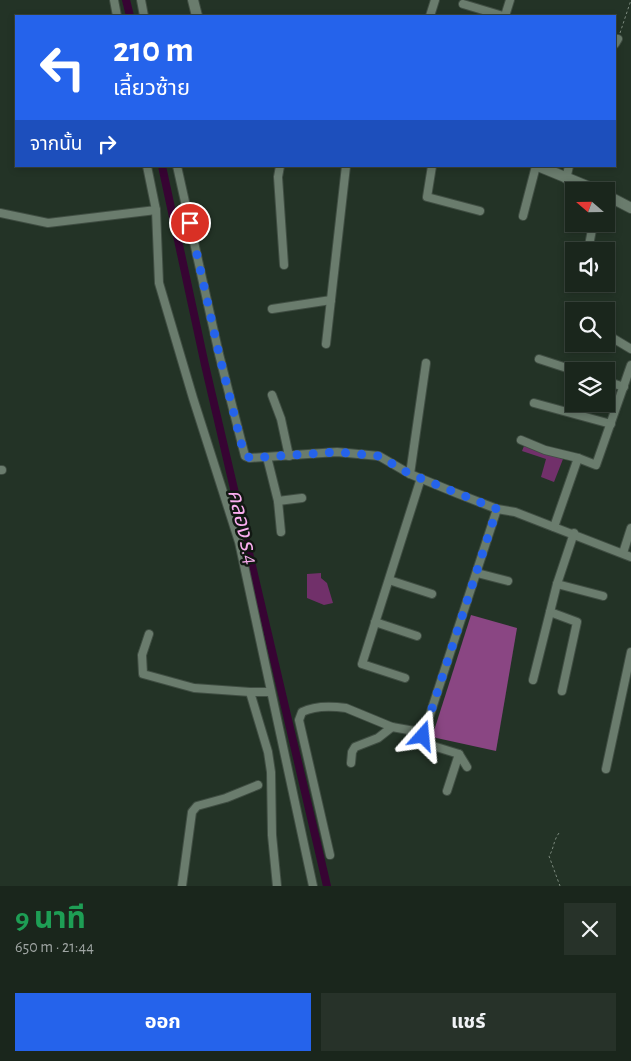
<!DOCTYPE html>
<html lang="th">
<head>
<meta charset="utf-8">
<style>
  body { margin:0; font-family:"Alegreya Sans","Noto Sans Thai",sans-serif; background:#273229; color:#f1f3f6; height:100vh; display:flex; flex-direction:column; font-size:19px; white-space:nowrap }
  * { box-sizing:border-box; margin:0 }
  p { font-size:16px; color:#9fa5a3 }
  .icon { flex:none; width:28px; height:28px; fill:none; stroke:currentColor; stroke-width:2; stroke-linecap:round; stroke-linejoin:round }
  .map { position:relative; height:886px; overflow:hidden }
  .details { display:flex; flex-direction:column; background:#1a261c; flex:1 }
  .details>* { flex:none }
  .banner { position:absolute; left:15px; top:15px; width:601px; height:152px; border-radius:0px; box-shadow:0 2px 8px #0003,0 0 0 1px #38433b; background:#2563eb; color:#fff; overflow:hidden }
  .needle { width:32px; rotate:290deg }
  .buttons { position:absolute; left:565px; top:182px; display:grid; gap:10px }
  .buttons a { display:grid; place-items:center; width:50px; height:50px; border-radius:0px; background:#1a261c; box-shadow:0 2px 8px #0003,0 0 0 1px #38433b; font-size:25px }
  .pin { position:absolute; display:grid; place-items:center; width:42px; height:42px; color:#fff; margin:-21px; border:2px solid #fff; border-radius:50%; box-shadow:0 1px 5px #0007 }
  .me { position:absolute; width:55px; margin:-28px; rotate:18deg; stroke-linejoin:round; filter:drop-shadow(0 0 4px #0008) }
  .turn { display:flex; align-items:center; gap:18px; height:105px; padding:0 15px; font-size:22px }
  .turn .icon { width:65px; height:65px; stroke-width:2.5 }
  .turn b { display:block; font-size:35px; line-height:42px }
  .then { display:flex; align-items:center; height:48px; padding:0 15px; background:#0003; gap:10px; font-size:19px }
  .round { display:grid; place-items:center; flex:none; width:52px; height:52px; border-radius:0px; background:#273229 }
  .headline { display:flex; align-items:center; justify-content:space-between; height:85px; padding:0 15px }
  h1 { font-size:30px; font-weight:700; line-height:38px; color:#1e9e55 }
  .action { display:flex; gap:10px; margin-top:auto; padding:10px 15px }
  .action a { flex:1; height:58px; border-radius:0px; background:#2563eb; color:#fff; font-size:20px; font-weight:700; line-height:58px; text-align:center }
  .action a+a { background:#273229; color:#f1f3f6 }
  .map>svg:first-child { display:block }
</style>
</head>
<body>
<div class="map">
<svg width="631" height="886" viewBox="0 0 631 886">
  <rect width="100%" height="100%" fill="#233326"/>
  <g fill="#71306a">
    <polygon points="524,446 563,459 554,482 541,477 546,459 522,451"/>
    <polygon points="321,573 321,578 327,583 333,603 324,605 307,598 307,574"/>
  </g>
  <polygon fill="#8a4683" points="471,615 517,628 496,751 432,737"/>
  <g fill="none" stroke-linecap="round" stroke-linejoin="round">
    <g stroke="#370433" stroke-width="8">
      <polyline points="126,0 130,16"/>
      <polyline points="162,166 205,365 327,886"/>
    </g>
    <g stroke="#404e43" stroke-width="10">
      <g id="minor">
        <polyline points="114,0 117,16"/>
        <polyline points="141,0 144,16"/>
        <polyline points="463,4 503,16"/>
        <polyline points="430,16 435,0"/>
        <polyline points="505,16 510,0"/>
        <polyline points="615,44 618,39"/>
        <polyline points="147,166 156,210 159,283 193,398 239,542 313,886"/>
        <polyline points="177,166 219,354 245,456 250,458 337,452 379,456 410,474 456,493 497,509 515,512 631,557"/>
        <polyline points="280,166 278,177 284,265"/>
        <polyline points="432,166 427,197 480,211"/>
        <polyline points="566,179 569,166"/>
        <polyline points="0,213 48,223 156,210"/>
        <polyline points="523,216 536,166"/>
        <polyline points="588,251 593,224"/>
        <polyline points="583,285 583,284"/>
        <polyline points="272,309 331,300"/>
        <polyline points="606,334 631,349"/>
        <polyline points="326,344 346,166"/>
        <polyline points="539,359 576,371"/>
        <polyline points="606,381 624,387"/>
        <polyline points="272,395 281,419 289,456"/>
        <polyline points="534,403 611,424"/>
        <polyline points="521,440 545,450 578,458"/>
        <polyline points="267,457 278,501 281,532"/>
        <polyline points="0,470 2,470"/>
        <polyline points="410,474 426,363"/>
        <polyline points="278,501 302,498"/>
        <polyline points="554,527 578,458 596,465 631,365"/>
        <polyline points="623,553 631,528"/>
        <polyline points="477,573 508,581"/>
        <polyline points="389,580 432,594"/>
        <polyline points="557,584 603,596"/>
        <polyline points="550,612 577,622 562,691"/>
        <polyline points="375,622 417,636"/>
        <polyline points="149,634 142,655 143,674 194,688 250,692 270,692"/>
        <polyline points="405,678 362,664 421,478"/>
        <polyline points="533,680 557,584 574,533"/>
        <polyline points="250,692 268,752 271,772 272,835 277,886"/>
        <polyline points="423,736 497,509"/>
        <polyline points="351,763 352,752 355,747 378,738 392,727"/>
        <polyline points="606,769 631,652"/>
        <polyline points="447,791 459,754"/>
        <path d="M330 855 299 720 302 712C314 706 332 706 346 708L392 727 420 732 433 746 459 754 467 767"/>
        <polyline points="182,886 192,812 197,806 226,798 258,785"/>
      </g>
    </g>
    <g stroke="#404e43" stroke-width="12">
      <g id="tertiary">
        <polyline points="193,0 197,16"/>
        <polyline points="538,166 599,191"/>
        <polyline points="606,195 631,208"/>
      </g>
    </g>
    <g stroke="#7b897d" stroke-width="1" stroke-dasharray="2.5 2.5" stroke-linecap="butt">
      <polyline points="620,33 631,0"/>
      <path d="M559 833C553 841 554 849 549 856L560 886"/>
    </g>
    <use href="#minor" stroke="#6a7c6d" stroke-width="8"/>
    <use href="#tertiary" stroke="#6a7c6d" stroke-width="10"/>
  </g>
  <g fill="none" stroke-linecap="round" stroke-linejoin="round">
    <polyline stroke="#2563eb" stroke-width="9" stroke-dasharray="0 16.2" points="190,223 219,354 244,454 250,458 337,452 379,456 410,474 497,509 423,736"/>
  </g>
  <g text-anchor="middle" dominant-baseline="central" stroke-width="5" stroke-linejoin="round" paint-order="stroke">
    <g font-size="21" font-style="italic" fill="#faadef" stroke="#111812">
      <text transform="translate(243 527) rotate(77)">คลอง ร.4</text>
    </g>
  </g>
</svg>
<div class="buttons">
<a><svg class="needle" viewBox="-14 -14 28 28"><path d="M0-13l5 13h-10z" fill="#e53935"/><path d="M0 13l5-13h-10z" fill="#9fa5a3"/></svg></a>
<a><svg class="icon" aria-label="sound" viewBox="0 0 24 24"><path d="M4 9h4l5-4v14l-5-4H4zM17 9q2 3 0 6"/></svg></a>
<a><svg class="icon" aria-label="search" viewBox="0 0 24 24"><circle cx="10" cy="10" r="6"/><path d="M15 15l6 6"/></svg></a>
<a><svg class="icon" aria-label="layers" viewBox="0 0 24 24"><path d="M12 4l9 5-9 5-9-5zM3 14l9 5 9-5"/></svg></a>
</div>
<div class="pin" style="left:190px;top:223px;background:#d93025"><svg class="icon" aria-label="arrive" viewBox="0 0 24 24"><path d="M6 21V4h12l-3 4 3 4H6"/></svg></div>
<svg class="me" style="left:423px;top:736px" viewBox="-20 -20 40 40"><path d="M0-17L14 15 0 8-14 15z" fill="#2563eb" stroke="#fff" stroke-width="4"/></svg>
<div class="banner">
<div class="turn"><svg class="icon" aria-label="left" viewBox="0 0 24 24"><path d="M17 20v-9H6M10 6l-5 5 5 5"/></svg><div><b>210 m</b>เลี้ยวซ้าย</div></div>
<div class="then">จากนั้น<svg class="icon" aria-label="right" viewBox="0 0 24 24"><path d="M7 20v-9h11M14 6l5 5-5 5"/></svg></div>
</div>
</div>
<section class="details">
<div class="headline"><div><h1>9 นาที</h1><p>650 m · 21:44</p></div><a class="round"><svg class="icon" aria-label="close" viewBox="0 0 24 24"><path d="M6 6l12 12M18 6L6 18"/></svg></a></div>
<div class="action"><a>ออก</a><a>แชร์</a></div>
</section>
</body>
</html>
